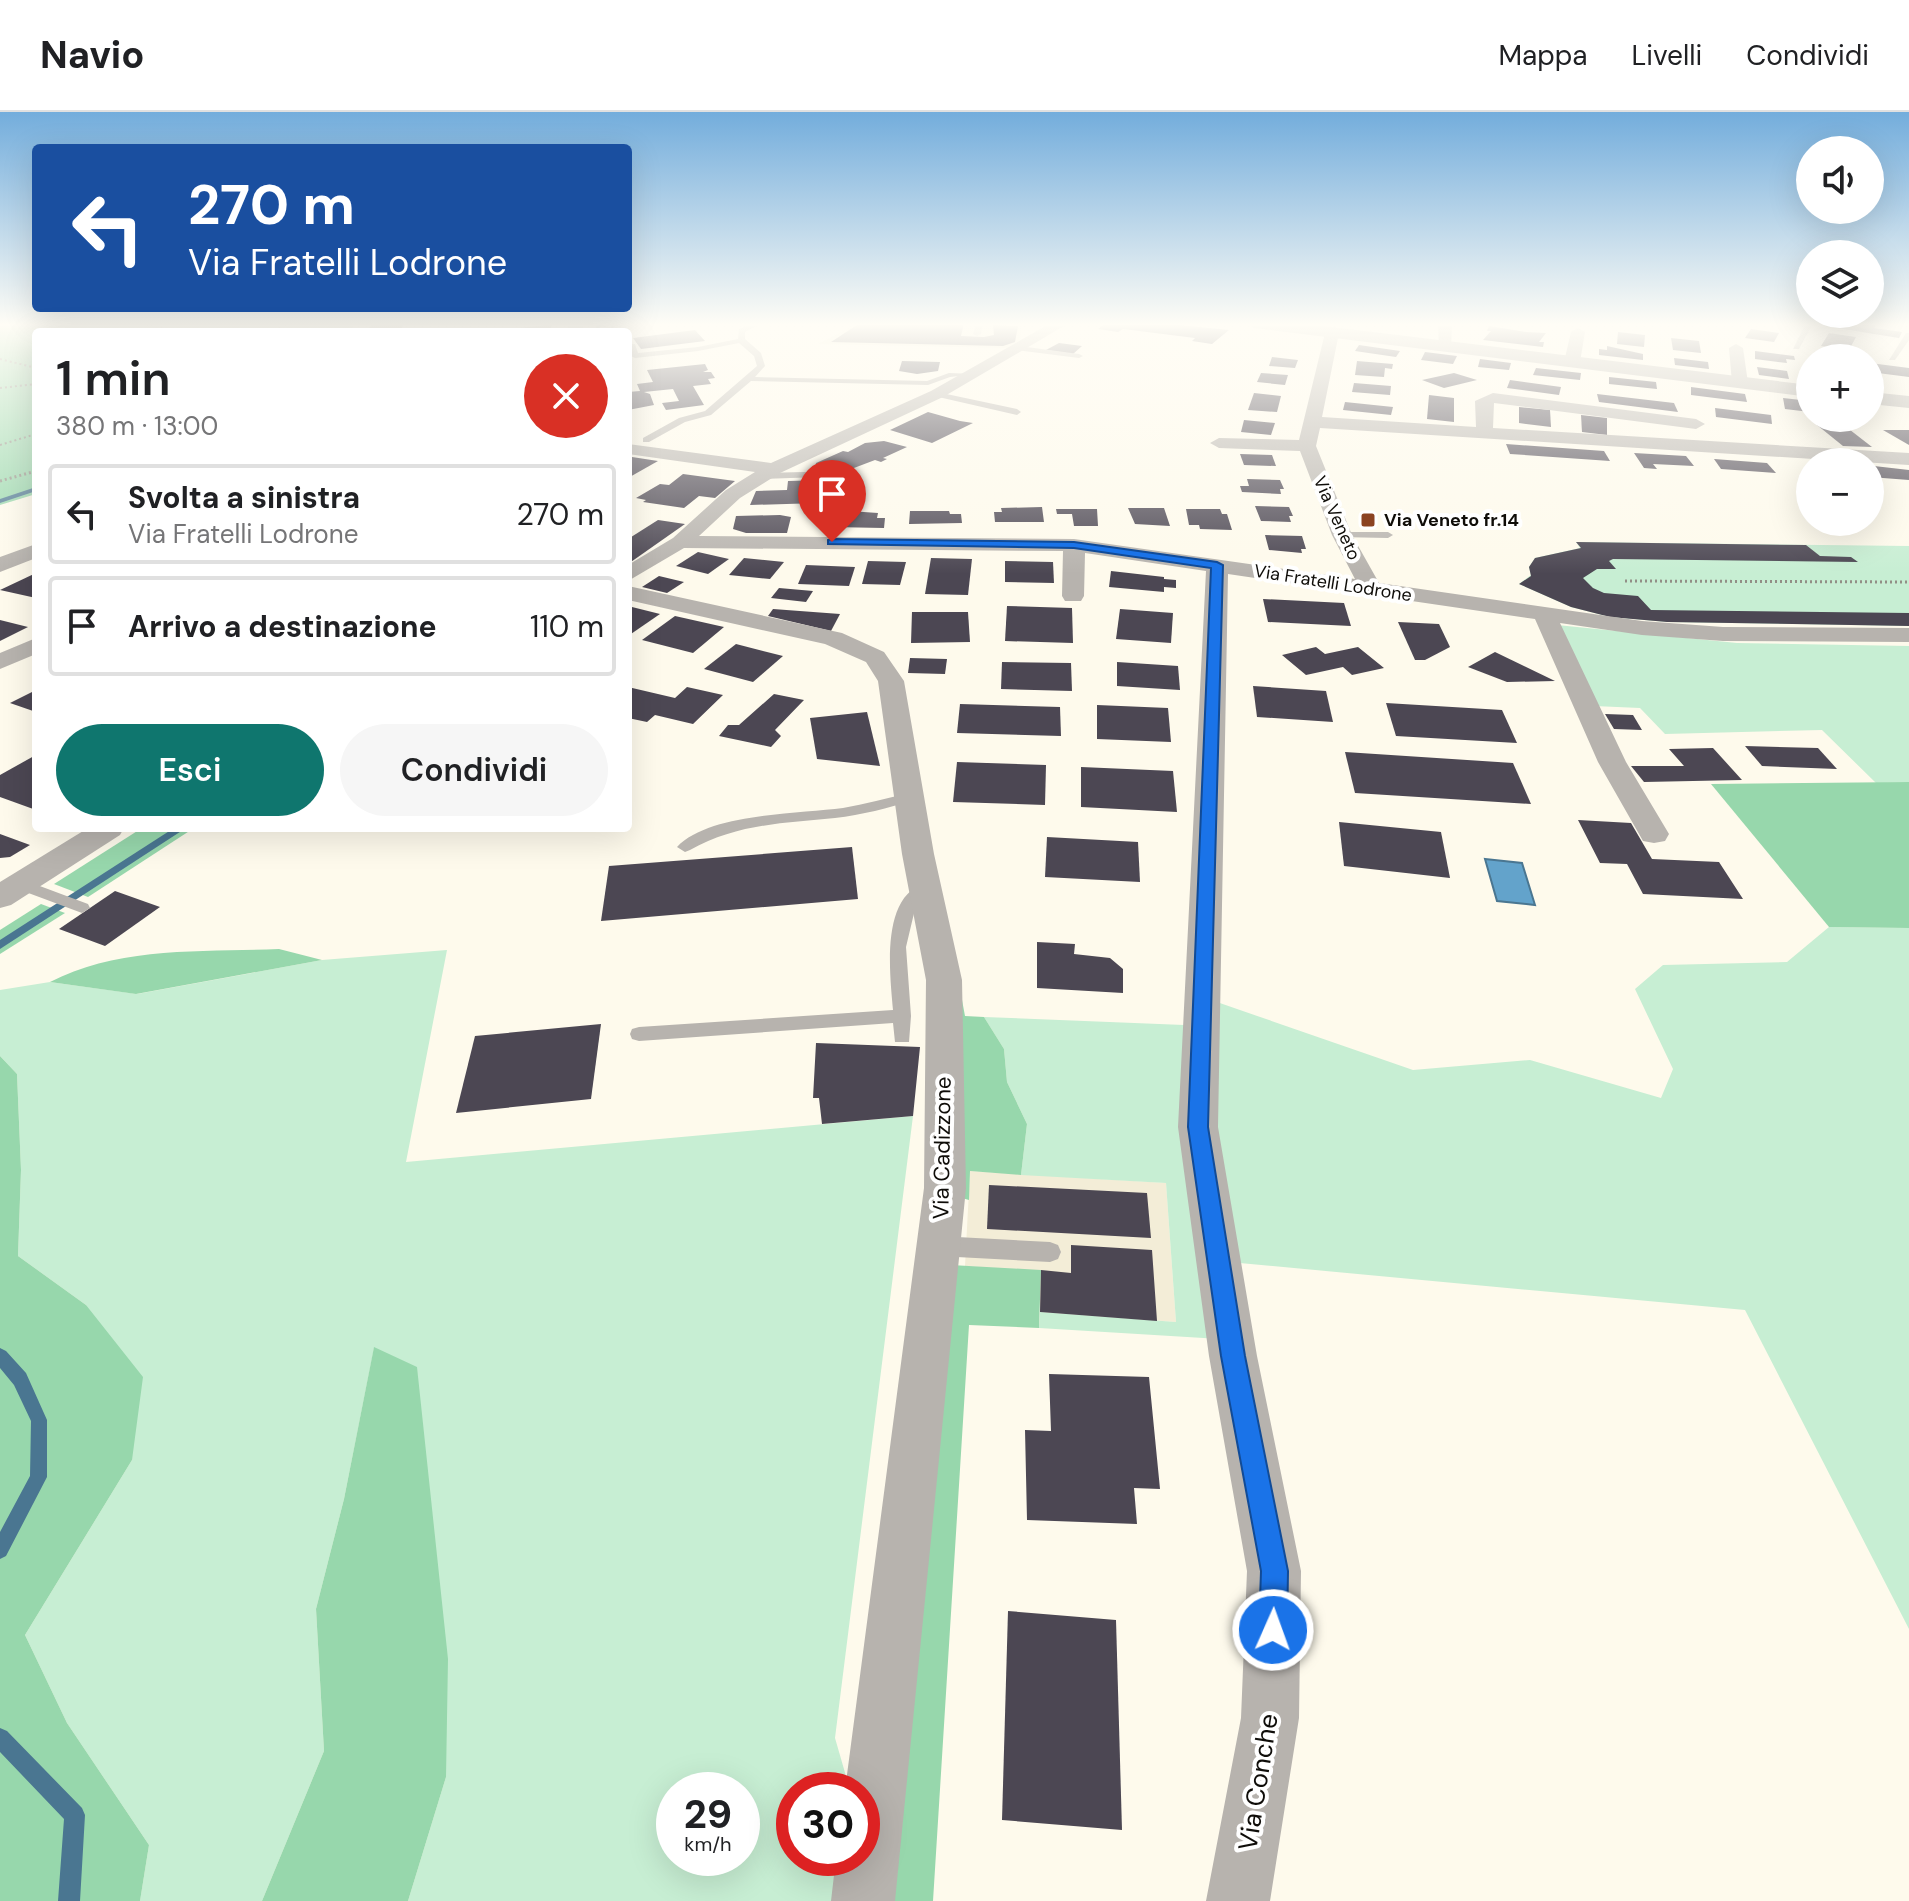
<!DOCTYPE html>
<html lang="it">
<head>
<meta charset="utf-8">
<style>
  body { margin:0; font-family:"DM Sans",sans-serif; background:#f6f6f6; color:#202124; height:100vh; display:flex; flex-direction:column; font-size:30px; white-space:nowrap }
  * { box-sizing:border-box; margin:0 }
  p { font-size:26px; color:#757577 }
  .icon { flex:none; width:44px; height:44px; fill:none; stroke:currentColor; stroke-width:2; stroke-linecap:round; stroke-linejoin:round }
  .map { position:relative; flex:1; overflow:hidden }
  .panel { position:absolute; left:32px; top:216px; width:600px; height:504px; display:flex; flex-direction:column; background:#fff; border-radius:8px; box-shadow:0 8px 32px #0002 }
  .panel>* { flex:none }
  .hud { position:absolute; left:32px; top:32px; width:600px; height:168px; border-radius:8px; box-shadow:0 8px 32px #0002; background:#1a4fa0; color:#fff; overflow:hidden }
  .fabs { position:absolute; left:1796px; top:24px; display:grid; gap:16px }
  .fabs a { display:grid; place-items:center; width:88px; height:88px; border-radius:50%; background:#fff; box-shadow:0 8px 32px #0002; font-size:40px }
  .speed { position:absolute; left:656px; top:1660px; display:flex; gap:16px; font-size:40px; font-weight:700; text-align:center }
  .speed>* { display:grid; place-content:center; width:104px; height:104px; border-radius:50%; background:#fff; box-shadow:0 8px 32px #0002; line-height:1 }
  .speed small { font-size:20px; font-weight:400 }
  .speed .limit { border:12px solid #d22; background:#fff; color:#111 }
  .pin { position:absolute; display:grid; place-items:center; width:68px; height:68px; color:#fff; margin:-82px -34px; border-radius:50% 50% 50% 0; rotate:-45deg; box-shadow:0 0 8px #0007 }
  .pin .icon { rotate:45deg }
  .me { position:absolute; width:88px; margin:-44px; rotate:2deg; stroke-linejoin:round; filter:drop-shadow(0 0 6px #0008) }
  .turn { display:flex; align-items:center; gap:28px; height:168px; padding:0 24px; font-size:36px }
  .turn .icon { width:104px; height:104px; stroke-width:2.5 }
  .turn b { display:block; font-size:56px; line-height:68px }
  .round { display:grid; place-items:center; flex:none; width:84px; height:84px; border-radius:42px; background:#f6f6f6 }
  .head { display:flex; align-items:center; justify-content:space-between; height:136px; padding:0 24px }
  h1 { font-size:48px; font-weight:600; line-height:60px }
  .primary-button { display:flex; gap:16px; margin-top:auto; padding:16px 24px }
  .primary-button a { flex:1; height:92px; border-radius:48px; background:#0f766e; color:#fff; font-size:32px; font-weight:600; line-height:92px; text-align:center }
  .primary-button a+a { background:#f6f6f6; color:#202124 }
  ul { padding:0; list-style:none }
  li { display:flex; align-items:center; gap:24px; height:100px; margin:0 16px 12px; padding:0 8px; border:4px solid #e0e0e0; border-radius:8px }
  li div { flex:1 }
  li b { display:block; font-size:30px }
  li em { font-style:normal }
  header { display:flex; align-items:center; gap:48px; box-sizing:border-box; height:112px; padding:0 40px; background:#fff; border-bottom:2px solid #e0e0e0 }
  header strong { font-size:38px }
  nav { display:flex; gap:44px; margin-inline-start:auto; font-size:28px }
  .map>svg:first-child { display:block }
</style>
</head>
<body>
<header>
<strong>Navio</strong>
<nav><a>Mappa</a><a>Livelli</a><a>Condividi</a></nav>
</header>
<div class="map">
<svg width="1909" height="1789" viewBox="0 0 1909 1789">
  <rect width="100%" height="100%" fill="#fefaec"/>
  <g fill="#f3edd7">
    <polygon points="859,211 1022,211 1020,228 1007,236 818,232"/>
    <polygon points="970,1059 1166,1071 1176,1210 1040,1200 1040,1159 965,1154"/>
  </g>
  <g fill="#c7eed3" fill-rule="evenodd">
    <polygon points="1576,430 1909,434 1909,514 1667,510 1610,505 1571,495 1519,472 1531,463 1529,455 1535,446 1580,436"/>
    <polygon points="1557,513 1737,531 1909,534 1909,670 1876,671 1822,618 1665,622 1640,596 1594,594"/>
    <polygon points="1829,815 1909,816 1909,1517 1745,1198 1229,1150 1210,1004 1214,889 1413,958 1530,948 1661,986 1673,957 1635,877 1663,853 1787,850"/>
    <path d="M447 838 406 1050 913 1004 835 1626 850 1678H794V1746H850L847 1789H408L446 1665 374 1236 344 1387 316 1497 324 1639 262 1789H140L149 1733 67 1611 25 1523 132 1348 86 1193 18 1144 21 1058 17 962 0 944V878L50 870 137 882 322 848ZM674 1678H742V1746H674Z"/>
    <polygon points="984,905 1184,913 1220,1227 1039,1216 1040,1200 1176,1210 1166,1071 1021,1063 1027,1012 1007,970 1004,937"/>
  </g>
  <g fill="#97d7ac">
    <polygon points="0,211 355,211 350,220 36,220 36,382 0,393"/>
    <polygon points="1909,670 1909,816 1829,815 1711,672"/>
    <polygon points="142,716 194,716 88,785 54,772"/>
    <polygon points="41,792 65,801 0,842 0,818"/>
    <path d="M279 837 322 848 136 882 50 870C119 834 204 840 279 837Z"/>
    <polygon points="962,888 965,904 984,905 1004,937 1007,970 1027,1012 1021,1063 970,1059 969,1088 951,1083"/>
    <polygon points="0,944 17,962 21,1058 18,1144 86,1193 143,1265 132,1348 25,1523 67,1611 149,1733 140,1789 0,1789"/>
    <polygon points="951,1153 1041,1158 1039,1216 969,1213 933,1789 887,1789"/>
    <polygon points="374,1235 417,1255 448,1547 446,1665 408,1789 262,1789 324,1639 316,1497 344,1387"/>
  </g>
  <polygon fill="#63a3cb" stroke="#4a7691" stroke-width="2" points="1485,747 1522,751 1535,793 1497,789"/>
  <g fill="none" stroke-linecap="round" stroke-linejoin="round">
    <g fill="#4a7691" fill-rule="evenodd">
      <polygon points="599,211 603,211 597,220 593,220"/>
      <polygon points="36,375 36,379 0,391 0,387"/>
      <polygon points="174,716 186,716 0,837 0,828"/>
      <polygon points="0,1236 6,1239 26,1261 47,1308 47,1365 6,1444 0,1447 0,1420 30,1364 31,1309 14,1273 0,1256"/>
      <polygon points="0,1616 7,1619 82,1696 85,1703 80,1789 58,1789 64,1707 0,1640"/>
    </g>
  </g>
  <g fill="#4c4753">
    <polygon points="373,211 405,211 399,220 366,220"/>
    <polygon points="860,211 964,211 961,224 984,225 994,223 993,213 1018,214 1015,230 1003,234 831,230"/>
    <polygon points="1106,211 1160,211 1229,218 1212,232 1192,229 1195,226 1123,217 1118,220 1098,217"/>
    <polygon points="1834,211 1877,211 1874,216 1902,220 1899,226 1831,215"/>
    <polygon points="553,212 550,217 517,220 520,216"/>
    <polygon points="1489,214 1526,220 1546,221 1539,230 1544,230 1543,235 1483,228 1491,219 1487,219"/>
    <polygon points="1751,217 1779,221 1774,230 1745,226"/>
    <polygon points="695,218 705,229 641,237 633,226"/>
    <polygon points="1618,220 1645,223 1644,235 1617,232"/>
    <polygon points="1829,221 1856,225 1849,238 1821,234"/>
    <polygon points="1671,226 1699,229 1701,241 1673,238"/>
    <polygon points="1059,231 1082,234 1073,242 1046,238"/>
    <polygon points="1359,233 1400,239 1396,245 1355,239"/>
    <polygon points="1607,234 1643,242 1643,248 1599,243 1599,237 1607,238"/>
    <polygon points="1755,239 1794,244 1795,248 1786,247 1787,251 1755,247"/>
    <polygon points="1425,240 1457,244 1453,252 1421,248"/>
    <polygon points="1272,245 1298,248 1295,256 1269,254"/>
    <polygon points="1674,246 1708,250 1709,257 1675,253"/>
    <polygon points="1480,247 1511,251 1509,258 1478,255"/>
    <polygon points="902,249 940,250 938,259 917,262 899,259"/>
    <polygon points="1357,249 1393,252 1392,257 1385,256 1384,265 1355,263"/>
    <polygon points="1870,251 1909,256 1909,265 1870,260"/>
    <polygon points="705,252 708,258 703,260 711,260 715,266 708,267 711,272 693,274 704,293 666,298 662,291 679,289 673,277 644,280 650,282 654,293 628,298 628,280 640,279 637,272 653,270 647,258"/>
    <polygon points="1757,255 1787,259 1789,267 1759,263"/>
    <polygon points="1536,256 1581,261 1580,268 1533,263"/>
    <polygon points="1261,261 1288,263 1285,273 1257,270"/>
    <polygon points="1454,261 1477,268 1444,276 1422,268"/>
    <polygon points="1609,265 1656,270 1657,277 1609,272"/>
    <polygon points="1510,268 1561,275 1559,283 1507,276"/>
    <polygon points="1354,271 1391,274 1390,283 1352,280"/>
    <polygon points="1691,275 1745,282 1747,290 1691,283"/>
    <polygon points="1254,281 1281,284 1277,300 1248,298"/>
    <polygon points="1597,282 1674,291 1678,300 1599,290"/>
    <polygon points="1429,283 1454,286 1454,310 1427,307"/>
    <polygon points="1783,286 1810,289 1810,300 1785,297"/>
    <polygon points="1345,290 1393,295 1391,303 1343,298"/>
    <polygon points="1519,295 1550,298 1551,315 1519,311"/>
    <polygon points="1715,296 1771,303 1772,312 1716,305"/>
    <polygon points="928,300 960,309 973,311 932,331 890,318"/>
    <polygon points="1581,303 1607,306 1607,323 1582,320"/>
    <polygon points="1244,308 1275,311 1271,323 1241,320"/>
    <polygon points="1817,313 1845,314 1872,335 1843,334"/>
    <polygon points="1883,318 1909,318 1909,333"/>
    <polygon points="884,329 907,335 883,346 887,347 881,350 875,348 846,359 814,360 816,351 843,339 848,340 865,331"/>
    <polygon points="1506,332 1604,339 1610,349 1510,342"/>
    <polygon points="1634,341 1686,344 1694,354 1653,352 1657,357 1644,356"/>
    <polygon points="1240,342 1272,343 1276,354 1244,353"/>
    <polygon points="632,345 658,349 628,366 628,348"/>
    <polygon points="1714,347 1767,351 1776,361 1721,357"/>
    <polygon points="1874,354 1909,358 1909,368 1870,365 1870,355 1875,356"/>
    <polygon points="683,362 735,369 715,386 699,384 684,396 643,390 646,388 636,386 660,372 669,373"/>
    <polygon points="1247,367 1280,368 1284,377 1280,377 1281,382 1242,380 1240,374 1249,374"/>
    <polygon points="824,368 819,391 750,393 756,379 787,378 788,369"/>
    <polygon points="1255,394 1289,395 1293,404 1289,404 1291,410 1261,409"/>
    <polygon points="1042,395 1044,410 995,410 994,400 1002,400 1001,396"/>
    <polygon points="1128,396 1164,396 1170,414 1135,412"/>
    <polygon points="1056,397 1097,397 1098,414 1074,414 1072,402 1057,402"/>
    <polygon points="1186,397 1220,397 1222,402 1227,402 1232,418 1200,417 1199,413 1189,413"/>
    <polygon points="835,398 878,401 877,406 885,406 884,416 832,415"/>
    <polygon points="910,399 949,399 950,402 961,402 962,411 909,412"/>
    <polygon points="780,403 791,405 787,421 746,421 733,417 736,404"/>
    <polygon points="658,408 685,412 628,452 628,427"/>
    <polygon points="1265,423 1302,424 1306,437 1301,437 1302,441 1269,438"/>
    <polygon points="1576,430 1806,433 1820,444 1851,445 1858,450 1613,447 1609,449 1616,457 1597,457 1583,466 1593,476 1604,481 1638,484 1651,498 1909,501 1909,514 1667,510 1610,505 1571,495 1519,472 1531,464 1529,455 1535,446 1581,436"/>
    <polygon points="698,440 729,447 708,462 676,454"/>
    <polygon points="744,446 784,450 770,467 729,463"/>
    <polygon points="931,446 972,447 968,483 925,482"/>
    <polygon points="868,449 906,450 900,473 862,472"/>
    <polygon points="1005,449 1053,450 1054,471 1005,470"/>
    <polygon points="806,453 855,455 849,474 798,472"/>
    <polygon points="1111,459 1164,465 1164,467 1176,468 1176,476 1164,475 1164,480 1109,475"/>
    <polygon points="36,461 36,486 0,478"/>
    <polygon points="659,464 684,470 667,481 642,475"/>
    <polygon points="779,476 813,479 806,490 771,486"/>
    <polygon points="1263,487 1344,491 1351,514 1268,510"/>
    <polygon points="628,494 660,502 628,524"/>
    <polygon points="1007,494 1072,496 1073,531 1005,529"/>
    <polygon points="773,497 840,502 831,519 768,504"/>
    <polygon points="1120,497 1173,501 1171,531 1116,527"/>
    <polygon points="912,500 968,500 970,530 911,531"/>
    <polygon points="675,504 724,515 693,541 642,528"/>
    <polygon points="0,508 28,515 0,529"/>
    <polygon points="1398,510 1439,512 1450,535 1425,548 1415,548"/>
    <polygon points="736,532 783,544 753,570 704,557"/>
    <polygon points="1316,535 1325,542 1358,535 1384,556 1352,563 1343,555 1306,563 1282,543"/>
    <polygon points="1495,540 1555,569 1507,570 1468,555"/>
    <polygon points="910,546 947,547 945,562 908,561"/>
    <polygon points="1002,550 1071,551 1072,579 1001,577"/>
    <polygon points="1117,550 1178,554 1180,578 1117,574"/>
    <polygon points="1253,574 1326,579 1333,610 1257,605"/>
    <polygon points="628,575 675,586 687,575 723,583 693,612 655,603 647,610 628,606"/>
    <polygon points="36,578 36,600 10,591"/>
    <polygon points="774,582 804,588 775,618 781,624 771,635 719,624 728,613 739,613"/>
    <polygon points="1386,591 1502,598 1517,631 1396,624"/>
    <polygon points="960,592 1060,595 1061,624 957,621"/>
    <polygon points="1097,593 1168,596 1171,630 1097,627"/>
    <polygon points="867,600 880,654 817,647 810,606"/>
    <polygon points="1605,602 1633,603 1642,618 1614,617"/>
    <polygon points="1745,634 1818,636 1837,657 1762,654"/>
    <polygon points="1713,636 1742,668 1644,670 1631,654 1684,654 1669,637"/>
    <polygon points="1345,640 1513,651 1531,692 1355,681"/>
    <polygon points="34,644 36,645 36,698 0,685 0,663"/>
    <polygon points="957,650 1046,653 1045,693 953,690"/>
    <polygon points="1081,655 1173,659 1177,700 1081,695"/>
    <polygon points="1578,708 1631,711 1652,747 1719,750 1743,787 1643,782 1627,752 1600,751"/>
    <polygon points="1339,710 1441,720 1450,766 1344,754"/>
    <polygon points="0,722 30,733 10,745 0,746"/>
    <polygon points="1047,725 1138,730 1140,770 1045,765"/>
    <polygon points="852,735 858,787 601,809 609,754"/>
    <polygon points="115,779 160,795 105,834 59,817"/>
    <polygon points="1037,830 1075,832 1074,842 1110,846 1123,857 1123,881 1037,876"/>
    <polygon points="601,912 591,987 456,1001 475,924"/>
    <polygon points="816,931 920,935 913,1004 822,1012 819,986 813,986"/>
    <polygon points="989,1073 1147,1081 1151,1126 987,1117"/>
    <polygon points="1071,1133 1152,1138 1157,1209 1040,1200 1041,1158 1071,1161"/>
    <polygon points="1049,1262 1149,1265 1160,1377 1134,1376 1137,1412 1027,1408 1025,1318 1051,1319"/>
    <polygon points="1008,1499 1116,1508 1122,1718 1002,1708"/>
  </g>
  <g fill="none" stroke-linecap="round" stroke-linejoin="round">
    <g stroke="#928f86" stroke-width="2" stroke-dasharray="2 3" stroke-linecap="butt">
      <polyline points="136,211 190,220"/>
      <polyline points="270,220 290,211"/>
      <polyline points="609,220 615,211"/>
      <polyline points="0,247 36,256"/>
      <polyline points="0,276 36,272"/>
      <polyline points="0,333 36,322"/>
    </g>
    <g stroke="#928f86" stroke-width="3" stroke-dasharray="2 3" stroke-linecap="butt">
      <polyline points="0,369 36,359"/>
      <polyline points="1625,469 1909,470"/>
    </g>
    <g fill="#b7b3ae" fill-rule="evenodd">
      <polygon points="753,211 762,211 745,220 745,227 761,241 765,254 755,265 927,269 949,261 976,262 950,265 928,273 751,269 711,303 685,310 649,330 643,330 643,326 679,306 705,299 757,254 754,244 739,231 698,239 635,246 631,244 629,232 635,232 638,241 698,235 738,227 739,217"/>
      <polygon points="976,211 983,211 981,222 977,224 973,222"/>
      <polygon points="1806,211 1813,211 1799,237 1793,237"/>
      <polygon points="1906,221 1909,221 1909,228 1895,248 1889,248"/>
      <polygon points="1019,234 1079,242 1083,244 1079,246 1016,238"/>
      <polygon points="937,280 1017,297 1021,300 1017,303 934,284"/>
      <polygon points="845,359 850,362 848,364 762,367 757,364 762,361"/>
      <polygon points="1342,420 1388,420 1393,423 1388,426 1338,425 1337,423"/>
      <path d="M909 681 914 682V688C888 696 862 703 835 706 784 711 736 712 690 738L685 740 677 735C709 701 798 702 843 696 865 692 887 686 909 681Z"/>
      <polygon points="21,767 88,792 90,796 82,801 15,776 13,772 15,768"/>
      <path d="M925 771 933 776 915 797 906 835 911 904 909 930H895L893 911 639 929 632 927 630 922 632 917 639 915 893 898C890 862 880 785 925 771Z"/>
      <polygon points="938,1124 1050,1130 1058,1133 1061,1140 1058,1147 1050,1150 938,1144 930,1141 927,1134 930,1127"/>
    </g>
    <g fill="#b7b3ae" fill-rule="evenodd">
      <polygon points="572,211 587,211 579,220 564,220"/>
      <polygon points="1051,211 1069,211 943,285 780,361 740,386 699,424 1074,427 1355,467 1332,423 1300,339 1219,336 1210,331 1219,326 1299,328 1325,221 1332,217 1339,221 1322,305 1476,315 1475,289 1493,281 1696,307 1705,312 1696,317 1494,291 1493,316 1909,341 1909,353 1320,316 1316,334 1352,423 1379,471 1642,509 1723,515 1909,516 1909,530 1723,529 1642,523 1560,511 1626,650 1669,722 1665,729 1654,731 1643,729 1598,650 1535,507 1228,462 1218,1015 1257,1244 1301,1459 1299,1606 1270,1789 1206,1789 1241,1606 1247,1459 1209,1244 1178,1015 1206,459 1085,441 1084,484 1081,489 1065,489 1062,484 1063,439 684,436 628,469 628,453 673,426 726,378 755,360 628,342 628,332 771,351 931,279"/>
      <polygon points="1438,211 1452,211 1451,238 1446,239 1439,235"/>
      <polygon points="1578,216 1585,220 1580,250 1572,255 1564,250 1571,220"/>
      <polygon points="1736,232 1743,236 1748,271 1740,276 1732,271 1729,236"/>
      <polygon points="36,432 36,446 0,460 0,445"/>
      <polygon points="628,474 842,521 884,540 904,569 934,742 962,868 966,1076 895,1789 831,1789 836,1746 862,1746 862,1678 845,1678 924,1076 926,868 902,742 878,569 866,550 825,532 628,488"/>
      <polygon points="36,526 36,542 0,557 0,541"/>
      <polygon points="88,716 124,716 120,723 11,793 0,796 0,770"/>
    </g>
    <g fill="#b7b3ae" fill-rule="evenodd">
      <polygon points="1245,211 1298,211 1810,273 1810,285 1254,216"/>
      <polygon points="1870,280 1909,284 1909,296 1870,292"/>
    </g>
  </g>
  <linearGradient id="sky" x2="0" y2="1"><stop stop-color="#73addc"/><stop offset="0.46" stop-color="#fffdf6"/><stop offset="1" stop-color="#fffdf6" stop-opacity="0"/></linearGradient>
  <rect width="1909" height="462" fill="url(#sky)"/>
  <polygon fill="#1a73e8" stroke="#114b97" stroke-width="2" points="832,427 1074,430 1217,450 1223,453 1208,1015 1245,1244 1288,1459 1287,1518 1283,1528 1273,1532 1263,1528 1259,1518 1261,1459 1221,1244 1188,1015 1211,456 1074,436 828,432 828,428"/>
  <rect fill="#8b4322" stroke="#fff" stroke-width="3" x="1360" y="400" width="16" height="16" rx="4"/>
  <g text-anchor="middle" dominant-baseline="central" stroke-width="8" stroke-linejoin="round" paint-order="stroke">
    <g font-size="18" fill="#0f0d09" stroke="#fff">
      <text transform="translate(1337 406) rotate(66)">Via Veneto</text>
      <text transform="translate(1333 471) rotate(9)">Via Fratelli Lodrone</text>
    </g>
    <g font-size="18" font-weight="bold" fill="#0f0d09" stroke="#fff" text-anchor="start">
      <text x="1384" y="408">Via Veneto fr.14</text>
    </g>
    <g font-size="22" fill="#0f0d09" stroke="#fff">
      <text transform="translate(942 1036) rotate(-89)">Via Cadizzone</text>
    </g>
    <g font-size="26" fill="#0f0d09" stroke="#fff">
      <text transform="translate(1258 1670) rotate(-81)">Via Conche</text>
    </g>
  </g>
</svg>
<div class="fabs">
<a><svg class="icon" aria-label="sound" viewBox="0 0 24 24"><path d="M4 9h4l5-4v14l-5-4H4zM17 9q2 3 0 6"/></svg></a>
<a><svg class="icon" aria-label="layers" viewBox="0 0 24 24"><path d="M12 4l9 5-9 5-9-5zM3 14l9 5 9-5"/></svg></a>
<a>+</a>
<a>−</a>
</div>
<div class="speed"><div>29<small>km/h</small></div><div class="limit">30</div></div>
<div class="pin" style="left:832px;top:430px;background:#d93025"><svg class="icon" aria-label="arrive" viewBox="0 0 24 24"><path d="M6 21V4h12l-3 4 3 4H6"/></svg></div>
<svg class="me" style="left:1273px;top:1518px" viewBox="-20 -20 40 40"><circle r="17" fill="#1a73e8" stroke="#fff" stroke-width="3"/><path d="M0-11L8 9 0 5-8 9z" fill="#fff"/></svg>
<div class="hud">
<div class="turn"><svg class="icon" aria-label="left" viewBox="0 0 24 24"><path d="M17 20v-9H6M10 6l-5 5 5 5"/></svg><div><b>270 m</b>Via Fratelli Lodrone</div></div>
</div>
<section class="panel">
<div class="head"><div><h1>1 min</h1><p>380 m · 13:00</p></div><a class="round" style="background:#d93025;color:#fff"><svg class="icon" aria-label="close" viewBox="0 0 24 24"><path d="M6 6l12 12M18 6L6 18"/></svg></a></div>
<ul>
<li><svg class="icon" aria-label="left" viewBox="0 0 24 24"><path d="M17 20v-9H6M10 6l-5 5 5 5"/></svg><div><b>Svolta a sinistra</b><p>Via Fratelli Lodrone</p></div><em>270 m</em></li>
<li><svg class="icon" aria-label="arrive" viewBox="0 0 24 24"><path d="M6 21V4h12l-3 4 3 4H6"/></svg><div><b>Arrivo a destinazione</b></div><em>110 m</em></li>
</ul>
<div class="primary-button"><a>Esci</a><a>Condividi</a></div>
</section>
</div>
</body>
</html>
